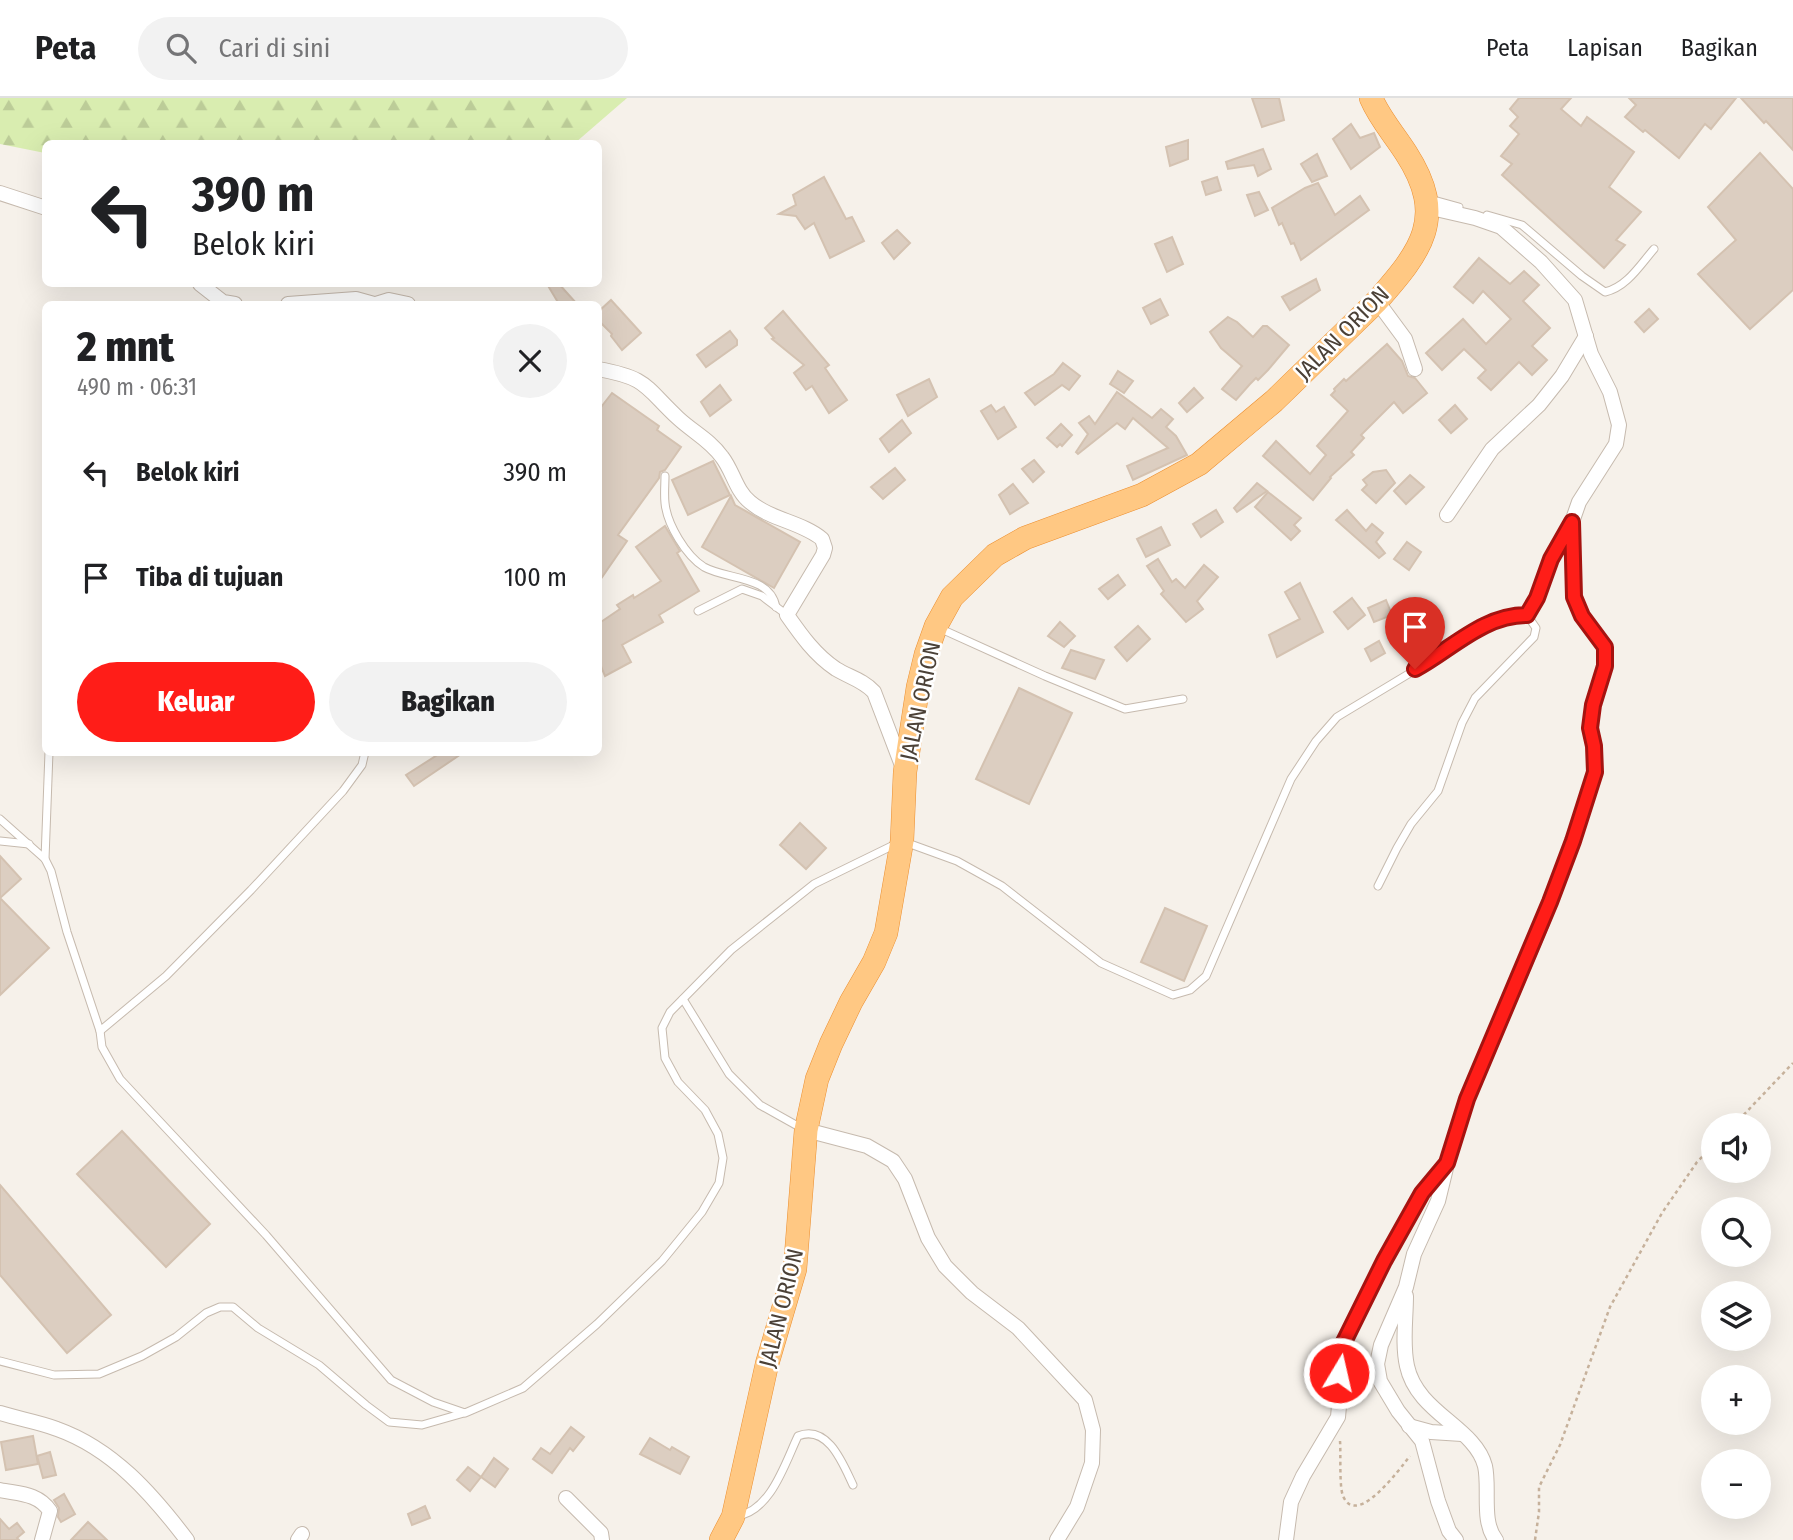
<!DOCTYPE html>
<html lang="id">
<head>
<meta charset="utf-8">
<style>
  body { margin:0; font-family:"Fira Sans Condensed",sans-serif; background:#f2f2f2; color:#202124; height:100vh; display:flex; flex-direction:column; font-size:26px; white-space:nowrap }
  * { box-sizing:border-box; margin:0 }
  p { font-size:23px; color:#757577 }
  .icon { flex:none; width:38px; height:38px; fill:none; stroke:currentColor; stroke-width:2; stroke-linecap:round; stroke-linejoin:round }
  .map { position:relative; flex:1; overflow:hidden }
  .panel { position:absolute; left:42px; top:203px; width:560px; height:455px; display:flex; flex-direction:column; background:#fff; border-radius:10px; box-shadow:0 7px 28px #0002 }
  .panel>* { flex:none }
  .banner { position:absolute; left:42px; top:42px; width:560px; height:147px; border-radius:10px; box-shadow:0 7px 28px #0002; background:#fff; color:#202124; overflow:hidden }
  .buttons { position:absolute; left:1701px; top:1015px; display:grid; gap:14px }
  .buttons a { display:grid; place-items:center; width:70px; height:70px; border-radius:50%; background:#fff; box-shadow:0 7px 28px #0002; font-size:35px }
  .pin { position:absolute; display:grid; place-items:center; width:60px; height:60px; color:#fff; margin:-72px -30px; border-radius:50% 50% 50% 0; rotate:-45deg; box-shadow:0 0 7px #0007 }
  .pin .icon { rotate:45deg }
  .me { position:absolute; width:77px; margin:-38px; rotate:9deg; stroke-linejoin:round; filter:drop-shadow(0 0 5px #0008) }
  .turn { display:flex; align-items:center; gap:24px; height:147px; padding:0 35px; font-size:32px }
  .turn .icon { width:91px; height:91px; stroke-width:2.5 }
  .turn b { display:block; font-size:49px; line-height:60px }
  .round { display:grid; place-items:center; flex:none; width:74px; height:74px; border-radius:37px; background:#f2f2f2 }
  .summary { display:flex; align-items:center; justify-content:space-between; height:119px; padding:0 35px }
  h1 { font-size:42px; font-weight:800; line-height:52px }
  .button { display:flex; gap:14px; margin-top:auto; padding:14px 35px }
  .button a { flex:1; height:80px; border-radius:42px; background:#ff1d18; color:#fff; font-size:28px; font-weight:800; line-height:80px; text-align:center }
  .button a+a { background:#f2f2f2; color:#202124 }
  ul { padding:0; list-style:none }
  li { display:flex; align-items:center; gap:21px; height:105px; padding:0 35px }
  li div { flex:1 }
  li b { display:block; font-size:26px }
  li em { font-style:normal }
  header { display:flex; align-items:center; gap:42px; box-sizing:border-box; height:98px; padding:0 35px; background:#fff; border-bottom:2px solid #e0e0e0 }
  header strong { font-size:33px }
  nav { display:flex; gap:38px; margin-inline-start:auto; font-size:24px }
  .search { width:490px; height:63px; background:#f2f2f2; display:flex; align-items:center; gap:18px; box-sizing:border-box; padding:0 24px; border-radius:38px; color:#757577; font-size:26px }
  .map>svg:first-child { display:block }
</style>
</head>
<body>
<header>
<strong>Peta</strong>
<div class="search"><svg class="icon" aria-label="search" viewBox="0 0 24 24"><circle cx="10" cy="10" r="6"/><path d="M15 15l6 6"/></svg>Cari di sini</div>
<nav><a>Peta</a><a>Lapisan</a><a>Bagikan</a></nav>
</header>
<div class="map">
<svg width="1793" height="1442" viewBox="0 0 1793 1442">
  <defs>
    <pattern id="forest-firs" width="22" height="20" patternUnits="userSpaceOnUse" patternTransform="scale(1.75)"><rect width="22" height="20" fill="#d9edb0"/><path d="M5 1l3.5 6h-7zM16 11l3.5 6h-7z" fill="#bccc98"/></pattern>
  </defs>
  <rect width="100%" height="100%" fill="#f6f1ea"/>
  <polygon fill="url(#forest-firs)" points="0,0 627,0 575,45 46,46 45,55 0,46"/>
  <g fill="#dccec1" stroke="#d4c2b1" stroke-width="2">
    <polygon points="1252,0 1279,0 1284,22 1262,29"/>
    <polygon points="1519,0 1571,0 1561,11 1581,28 1587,19 1634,54 1609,89 1641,114 1616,142 1625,147 1604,170 1502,77 1512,66 1501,58 1519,36 1510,28 1518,19 1510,11"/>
    <polygon points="1629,0 1736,0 1711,31 1705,26 1679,60 1645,32 1643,34 1625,19 1636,7"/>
    <polygon points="1741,0 1793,0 1793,52 1766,23 1764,25"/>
    <polygon points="1351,26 1360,40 1374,35 1380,49 1351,71 1333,41"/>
    <polygon points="1188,42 1188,61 1170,68 1166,49"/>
    <polygon points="1263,51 1271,71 1258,78 1254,67 1228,71 1226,64"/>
    <polygon points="1760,55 1793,91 1793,192 1750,231 1698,176 1736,142 1708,109"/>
    <polygon points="1317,56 1327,78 1312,84 1301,66"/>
    <polygon points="824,79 846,121 852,119 864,143 830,160 814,125 805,131 796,118 779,116 796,107 793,97"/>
    <polygon points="1217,79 1221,92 1206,97 1202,84"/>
    <polygon points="1318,85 1335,117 1360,98 1369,112 1301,162 1294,145 1291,146 1282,125 1279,127 1272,110 1305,90"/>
    <polygon points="1259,94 1268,112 1255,118 1247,97"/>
    <polygon points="897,132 910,145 894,161 882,145"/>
    <polygon points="1172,139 1183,166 1167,174 1155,146"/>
    <polygon points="1479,160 1510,186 1524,173 1539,187 1523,203 1550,230 1532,248 1547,262 1532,277 1519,264 1491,292 1478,280 1486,272 1464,251 1442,272 1426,255 1463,221 1486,246 1511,221 1483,193 1473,205 1454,189"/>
    <polygon points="1316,181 1320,192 1290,212 1282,199"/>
    <polygon points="547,186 559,186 577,206 559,206"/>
    <polygon points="1160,201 1168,217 1151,226 1143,210"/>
    <polygon points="611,202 641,235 622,252 611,238 612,236 598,222 598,214"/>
    <polygon points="1649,211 1658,221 1644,234 1635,224"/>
    <polygon points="783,213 829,267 825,270 847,302 829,315 812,288 806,292 794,275 804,267 772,241 774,240 765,230"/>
    <polygon points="1228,219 1237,224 1253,239 1263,228 1267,228 1289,247 1268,272 1258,282 1256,280 1250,286 1236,302 1222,291 1242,268 1221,250 1210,234"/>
    <polygon points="730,233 737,242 737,247 706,269 697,257"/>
    <polygon points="1387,246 1402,263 1408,278 1415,280 1427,295 1403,315 1394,304 1361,337 1364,340 1351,354 1354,357 1330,379 1331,380 1313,402 1263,358 1276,343 1310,376 1326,357 1317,348 1348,313 1331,297 1335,293 1334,291 1344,281 1346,283"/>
    <polygon points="1063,265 1080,278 1069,292 1062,287 1035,307 1025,295 1054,276"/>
    <polygon points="1118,273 1133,283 1124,295 1110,286"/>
    <polygon points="929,281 937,299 908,318 897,297"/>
    <polygon points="720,287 731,302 710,318 701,304"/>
    <polygon points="1194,290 1203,300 1187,314 1179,305"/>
    <polygon points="1117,294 1152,320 1161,311 1173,321 1166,329 1176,338 1187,357 1133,382 1127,368 1168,350 1133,320 1125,331 1117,325 1078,356 1076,354 1088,336 1079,325 1089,318 1095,326"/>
    <polygon points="612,295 659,328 657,332 681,349 665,372 660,374 659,380 618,437 627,443 598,485 598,313"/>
    <polygon points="991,307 996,314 1004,309 1016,329 998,341 981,313"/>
    <polygon points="1455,307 1467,321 1451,335 1439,322"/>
    <polygon points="902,322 911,335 889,354 880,341"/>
    <polygon points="1061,326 1072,337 1062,348 1060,346 1057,349 1047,340"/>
    <polygon points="1034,362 1044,374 1033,384 1022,371"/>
    <polygon points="713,363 730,397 688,417 672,382"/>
    <polygon points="895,370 905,382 883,401 871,389"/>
    <polygon points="1386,372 1395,385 1376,405 1362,392 1367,387 1363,382 1373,374"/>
    <polygon points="1410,377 1424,389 1406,406 1394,393"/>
    <polygon points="1257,385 1267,393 1237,414 1234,410"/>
    <polygon points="1013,386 1028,405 1010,416 999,397"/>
    <polygon points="1268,394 1301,420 1294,427 1300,433 1291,442 1255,409"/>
    <polygon points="731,398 735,407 800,444 774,490 702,449"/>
    <polygon points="1216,412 1223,424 1201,439 1193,426"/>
    <polygon points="1347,412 1366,433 1372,426 1383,435 1376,444 1385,455 1379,460 1336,422"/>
    <polygon points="665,428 680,453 677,455 699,493 659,517 663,524 622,547 631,564 605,578 598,561 598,526 620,511 617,507 633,497 634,500 661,483 636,449"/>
    <polygon points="1161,429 1170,447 1146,459 1137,441"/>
    <polygon points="1407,444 1421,454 1409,472 1394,461"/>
    <polygon points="1158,461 1172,484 1176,481 1185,490 1204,467 1218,479 1197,503 1203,511 1186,524 1161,496 1164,493 1147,468"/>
    <polygon points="1118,477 1125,487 1108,501 1099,491"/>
    <polygon points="1300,485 1323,534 1277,559 1269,537 1300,521 1285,494"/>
    <polygon points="1352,500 1365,517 1348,531 1334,514"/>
    <polygon points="1386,502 1392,517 1374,524 1368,510"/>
    <polygon points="1060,524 1075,538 1064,549 1048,538"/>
    <polygon points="1138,528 1150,541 1127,563 1115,549"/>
    <polygon points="1379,543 1385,555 1371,563 1365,551"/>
    <polygon points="1071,552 1104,562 1095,581 1062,570"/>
    <polygon points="1019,590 1072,615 1029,706 976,681"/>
    <polygon points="442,654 464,654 414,688 406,677"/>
    <polygon points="800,725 826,750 806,771 780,747"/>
    <polygon points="0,758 21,781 0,800 49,850 0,897"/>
    <polygon points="1165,810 1207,828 1184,883 1141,864"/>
    <polygon points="122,1033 210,1126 166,1169 77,1076"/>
    <polygon points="0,1087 111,1217 67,1255 0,1177"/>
    <polygon points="571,1329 584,1339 573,1353 570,1350 552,1375 533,1361 541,1350 550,1356"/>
    <polygon points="33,1338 38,1366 6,1372 1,1344"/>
    <polygon points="650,1340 670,1352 672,1349 689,1359 680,1376 640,1356"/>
    <polygon points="50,1354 56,1377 43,1380 37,1358"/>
    <polygon points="494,1360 508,1371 495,1389 481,1379"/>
    <polygon points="468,1369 481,1379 470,1393 457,1382"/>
    <polygon points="64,1396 75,1416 61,1424 58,1419 59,1410 54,1402"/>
    <polygon points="425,1408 430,1420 412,1427 408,1416"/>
    <polygon points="0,1421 9,1431 17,1425 24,1434 17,1440 19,1442 0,1442"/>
    <polygon points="88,1424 107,1442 71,1442"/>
  </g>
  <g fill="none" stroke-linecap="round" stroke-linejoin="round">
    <g stroke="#c6baae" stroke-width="9">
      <g id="service">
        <polyline points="1430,101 1459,109"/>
        <path d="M1487 117 1522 127 1582 178 1605 194C1627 189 1640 167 1654 151"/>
        <path d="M665 378C665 386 664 396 665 405 667 426 686 458 704 469 727 482 770 477 776 509"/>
        <polyline points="698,513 742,491 762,498 787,517"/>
        <polyline points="939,530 1045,578 1125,611 1183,601"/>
        <polyline points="0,721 45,761 51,773 67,834 100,933 166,878 251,792 343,693 362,667 365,654"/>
        <polyline points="0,743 29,746"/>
        <polyline points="45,761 49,654"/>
        <polyline points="1378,788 1397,750 1411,726 1438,693 1462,625 1475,600 1534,539 1536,530 1527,517"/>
        <polyline points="683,901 729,976 760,1007 803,1031"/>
        <polyline points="100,933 102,949 120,981 266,1137 391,1282 433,1304 465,1315 523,1290 597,1226 662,1163 702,1114 719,1085 723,1060 718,1036 705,1012 678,984 665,960 662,930 670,914 731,852 814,786 902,743 957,763 1002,788 1101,865 1173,897 1190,892 1206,878 1291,681 1316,643 1337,619 1440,557 1483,526 1513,517 1527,517 1537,500 1551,461 1570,428"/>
        <polyline points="0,1263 54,1277 99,1276 142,1258 176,1239 206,1215 220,1209 233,1209 258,1230 319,1267 366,1307 389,1324 422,1327 464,1315"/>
        <path d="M737 1418C771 1413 785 1365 798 1338 828 1326 843 1366 853 1387"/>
      </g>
    </g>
    <g stroke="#c6baae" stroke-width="16">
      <g id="minor">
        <polyline points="0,95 46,110"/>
        <polyline points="200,186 223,204 235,206"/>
        <polyline points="1377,203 1405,241 1415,271"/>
        <polyline points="288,206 356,201 374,206"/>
        <polyline points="376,206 389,202 408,206"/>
        <path d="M598 271C648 280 644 288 678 320 693 334 710 342 722 359 733 373 736 393 750 404 771 422 802 424 822 441L825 450 823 457 787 517C801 537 815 557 836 571 849 579 863 582 874 594L903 670"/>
        <polyline points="1447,417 1492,351 1539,307 1562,278 1586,238"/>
        <polyline points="806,1032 867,1048 893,1063 905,1081 928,1140 945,1168 972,1195 1018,1230 1085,1302 1093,1332 1092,1365 1077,1409 1057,1442"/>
        <polyline points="1446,1070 1438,1103 1414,1156 1406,1189 1381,1247 1377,1266 1380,1283 1398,1313 1422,1343 1438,1403 1449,1433 1456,1442"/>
        <path d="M1406 1198C1406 1221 1402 1245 1407 1268 1417 1315 1475 1329 1485 1368 1490 1390 1481 1424 1496 1442"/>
        <path d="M0 1315C19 1321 39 1324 57 1331 113 1351 152 1396 187 1442"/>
        <polyline points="1409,1328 1431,1334 1462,1336"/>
        <path d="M0 1392C19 1396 38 1395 50 1413L42 1442"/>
        <polyline points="566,1400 601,1435 602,1442"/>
        <polyline points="298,1442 302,1436"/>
        <polyline points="1286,1442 1291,1404 1303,1378 1338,1319 1340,1297 1339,1254 1384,1163 1422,1095 1447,1065 1467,1001 1542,825 1573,743 1595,674 1594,648 1590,630 1593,607 1605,568 1605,549 1582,518 1574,499 1572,424 1579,404 1616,346 1619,327 1610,294 1591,256 1575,202 1541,164 1501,129 1475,120 1427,109"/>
      </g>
    </g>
    <g stroke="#eb8e2f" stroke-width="24">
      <path id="trunk" d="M721 1442 733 1419 767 1266 795 1171 806 1032 817 981 831 946 851 904 874 864 886 835 902 743 905 674 918 589 926 556 936 528 952 499 995 457 1025 440 1142 397 1199 366 1274 303 1377 203C1421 153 1448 120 1406 55 1394 36 1380 21 1371 0"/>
    </g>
    <g stroke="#c6b19b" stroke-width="2.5" stroke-dasharray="3.5 3.5" stroke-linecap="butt">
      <polyline points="1734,1027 1793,965"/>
      <path d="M1340 1343C1341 1355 1339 1388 1343 1398 1357 1431 1401 1369 1410 1358"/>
      <polyline points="1535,1442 1539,1414 1539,1389 1560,1347 1610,1209 1662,1115 1697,1064 1713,1048"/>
    </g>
    <use href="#service" stroke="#fff" stroke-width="7"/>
    <use href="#minor" stroke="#fff" stroke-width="14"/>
    <use href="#trunk" stroke="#ffc883" stroke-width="23"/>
  </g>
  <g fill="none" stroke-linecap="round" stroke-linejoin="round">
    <g stroke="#a61310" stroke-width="18">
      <path id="route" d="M1339 1275V1254L1384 1163 1422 1095 1447 1065 1467 1001 1550 804 1573 743 1595 674 1594 648 1590 630 1593 607 1605 568V549L1582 518 1574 499 1572 424 1551 461 1537 500 1527 517C1483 517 1452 551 1415 571"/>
    </g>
    <use href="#route" stroke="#ff1d18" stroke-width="12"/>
  </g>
  <g text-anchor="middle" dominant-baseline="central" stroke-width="5" stroke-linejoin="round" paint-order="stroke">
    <g font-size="23" fill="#4b4137" stroke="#fff">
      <text transform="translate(1342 235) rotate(-45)">JALAN ORION</text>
      <text transform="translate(920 603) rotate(-78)">JALAN ORION</text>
      <text transform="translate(781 1210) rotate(-76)">JALAN ORION</text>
    </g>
  </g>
</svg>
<div class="buttons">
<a><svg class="icon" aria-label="sound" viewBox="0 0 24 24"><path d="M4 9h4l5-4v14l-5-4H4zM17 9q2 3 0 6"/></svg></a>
<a><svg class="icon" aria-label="search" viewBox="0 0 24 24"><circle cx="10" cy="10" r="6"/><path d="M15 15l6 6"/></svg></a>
<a><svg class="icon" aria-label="layers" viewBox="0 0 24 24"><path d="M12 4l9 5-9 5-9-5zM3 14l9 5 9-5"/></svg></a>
<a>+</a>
<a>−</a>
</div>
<div class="pin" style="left:1415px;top:571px;background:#d93025"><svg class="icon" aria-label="arrive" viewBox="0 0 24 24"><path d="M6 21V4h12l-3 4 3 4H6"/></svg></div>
<svg class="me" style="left:1339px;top:1275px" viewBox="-20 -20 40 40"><circle r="17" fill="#ff1d18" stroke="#fff" stroke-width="3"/><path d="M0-11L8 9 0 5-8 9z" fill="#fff"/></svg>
<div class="banner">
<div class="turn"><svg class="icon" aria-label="left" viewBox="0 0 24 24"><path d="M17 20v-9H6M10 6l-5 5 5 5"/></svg><div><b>390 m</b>Belok kiri</div></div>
</div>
<section class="panel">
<div class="summary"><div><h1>2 mnt</h1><p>490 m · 06:31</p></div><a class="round"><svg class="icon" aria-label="close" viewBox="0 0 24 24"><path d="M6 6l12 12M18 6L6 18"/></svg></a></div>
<ul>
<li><svg class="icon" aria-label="left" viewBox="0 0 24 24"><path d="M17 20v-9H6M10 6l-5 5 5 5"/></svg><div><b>Belok kiri</b></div><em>390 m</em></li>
<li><svg class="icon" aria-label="arrive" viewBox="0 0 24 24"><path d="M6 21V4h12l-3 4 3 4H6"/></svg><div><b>Tiba di tujuan</b></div><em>100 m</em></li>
</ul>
<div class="button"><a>Keluar</a><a>Bagikan</a></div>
</section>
</div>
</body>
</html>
